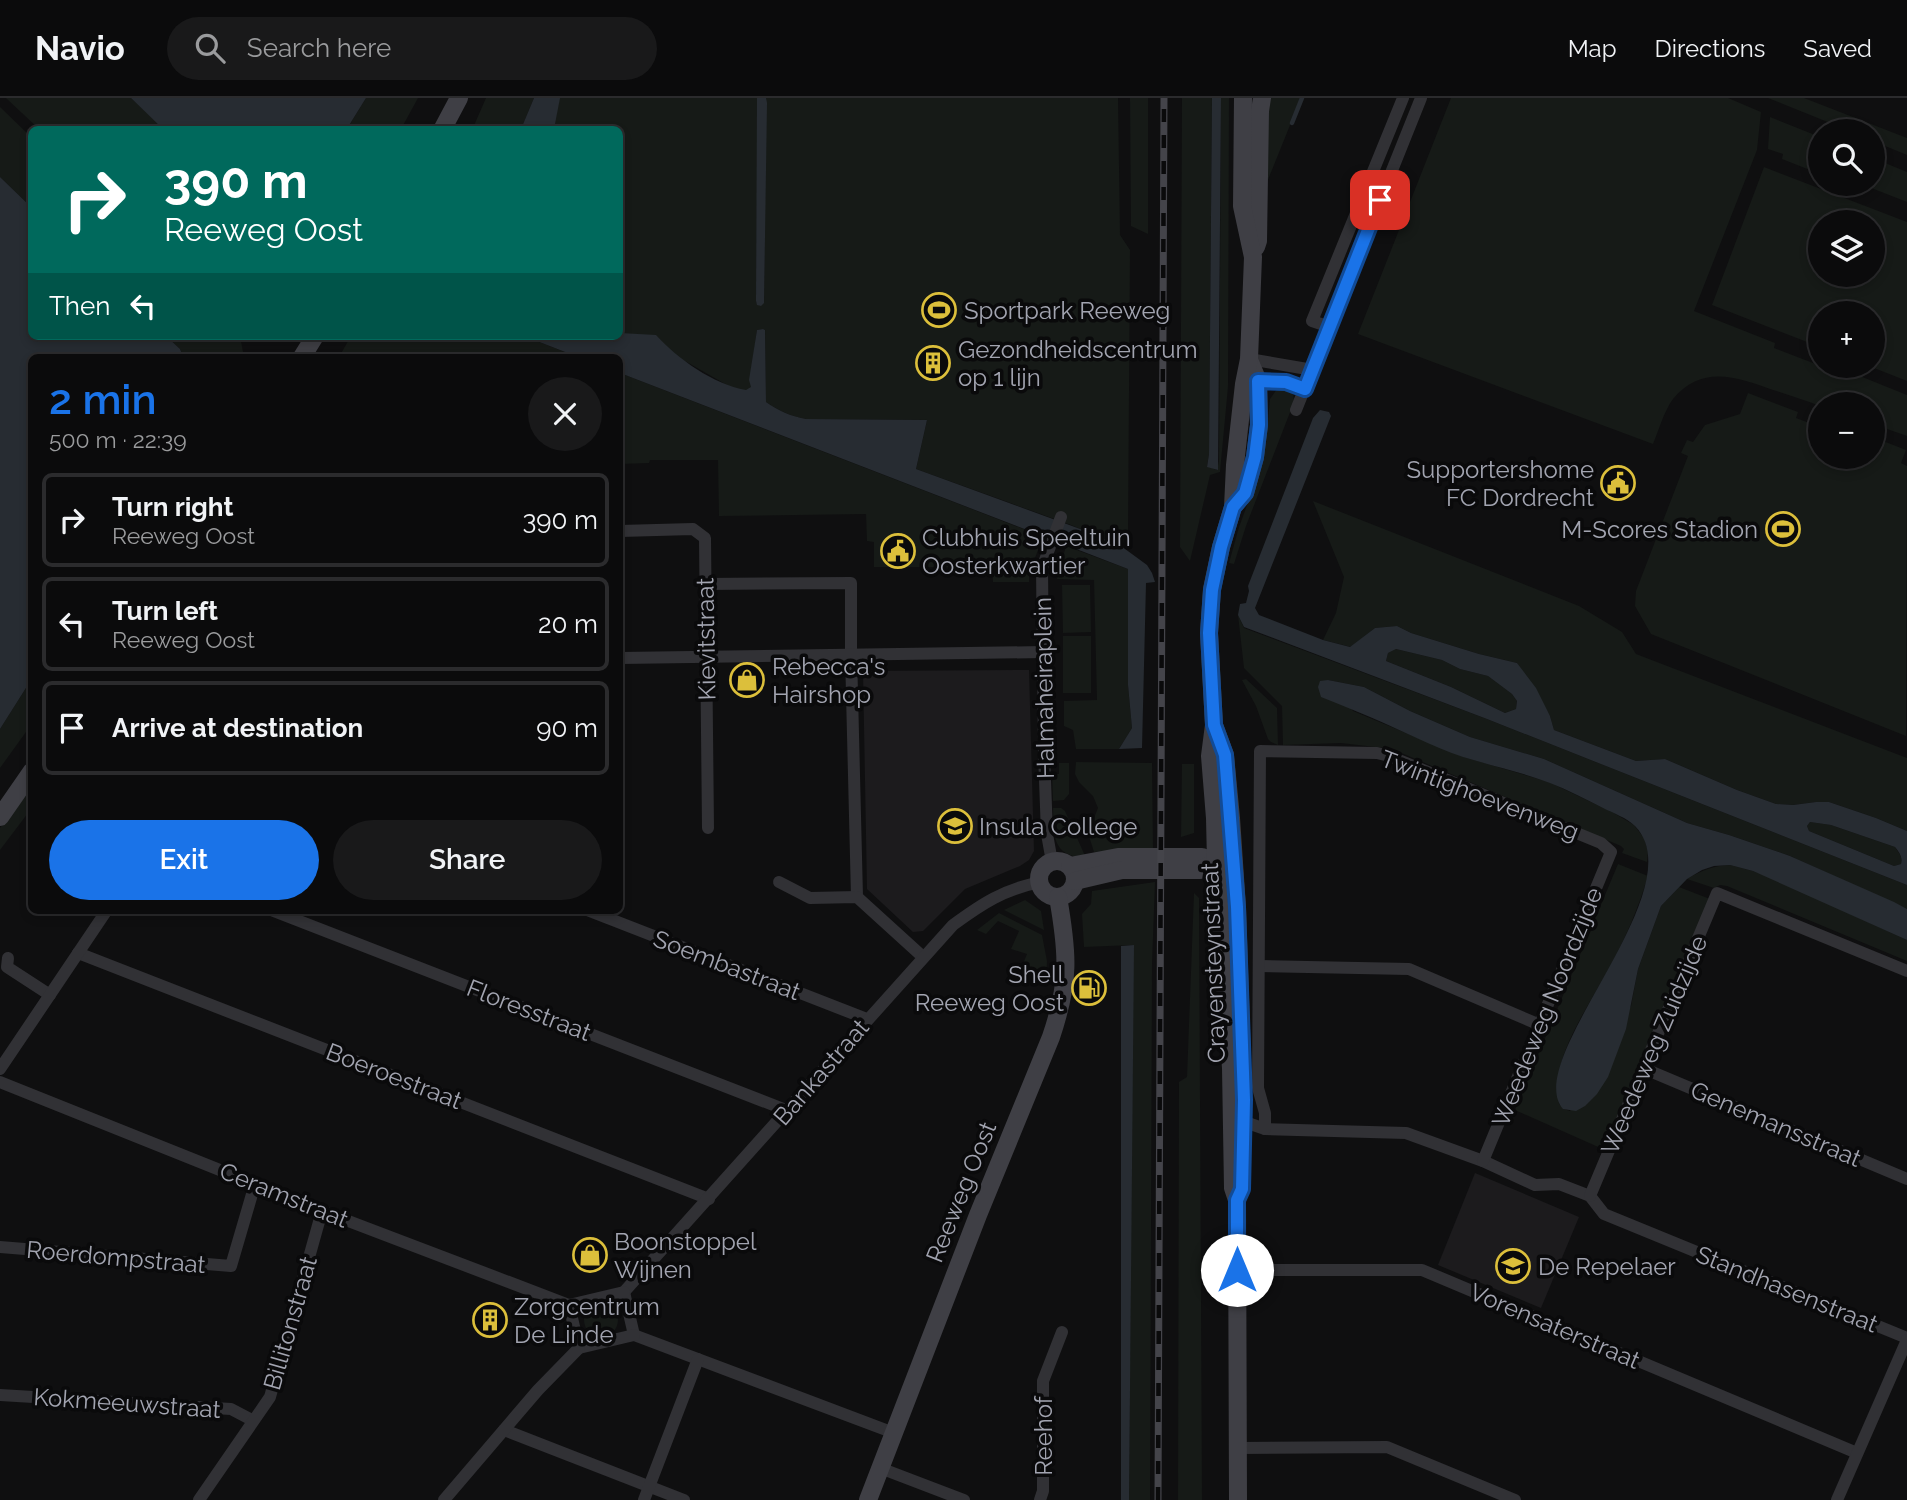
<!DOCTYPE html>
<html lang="en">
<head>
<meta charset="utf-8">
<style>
  body { margin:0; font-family:Raleway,sans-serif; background:#19191a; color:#f1f3f6; height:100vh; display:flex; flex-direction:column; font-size:26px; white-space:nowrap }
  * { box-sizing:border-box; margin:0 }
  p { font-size:23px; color:#9a9b9d }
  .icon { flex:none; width:38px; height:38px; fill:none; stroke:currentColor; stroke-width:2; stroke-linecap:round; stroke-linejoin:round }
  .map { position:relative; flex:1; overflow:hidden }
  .sheet { position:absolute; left:28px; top:256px; width:595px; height:560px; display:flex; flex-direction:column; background:#0b0b0c; border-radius:10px; box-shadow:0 4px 10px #0003,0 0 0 2px #2b2b2d }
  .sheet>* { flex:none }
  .hud { position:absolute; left:28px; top:28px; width:595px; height:214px; border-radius:10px; box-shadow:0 4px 10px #0003,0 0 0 2px #2b2b2d; background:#00695c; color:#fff; overflow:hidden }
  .fabs { position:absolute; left:1808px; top:21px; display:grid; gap:14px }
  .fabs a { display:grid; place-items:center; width:77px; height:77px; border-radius:50%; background:#0b0b0c; box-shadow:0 4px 10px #0003,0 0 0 2px #2b2b2d; font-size:35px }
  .pin { position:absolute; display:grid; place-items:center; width:60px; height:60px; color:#fff; margin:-30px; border-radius:14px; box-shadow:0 4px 10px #0006 }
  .me { position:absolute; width:77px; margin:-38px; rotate:0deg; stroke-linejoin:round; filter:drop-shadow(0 0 5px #0008) }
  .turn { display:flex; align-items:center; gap:24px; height:147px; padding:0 21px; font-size:32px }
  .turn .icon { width:91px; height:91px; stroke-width:2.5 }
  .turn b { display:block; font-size:49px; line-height:60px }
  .then { display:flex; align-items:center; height:66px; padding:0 21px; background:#0003; gap:14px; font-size:26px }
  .round { display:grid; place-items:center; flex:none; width:74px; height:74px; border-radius:37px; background:#19191a }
  .summary { display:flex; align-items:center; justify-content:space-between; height:119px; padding:0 21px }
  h1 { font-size:42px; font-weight:600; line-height:52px; color:#1a73e8 }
  .primary-button { display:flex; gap:14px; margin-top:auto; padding:14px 21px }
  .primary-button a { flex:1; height:80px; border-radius:42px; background:#1a73e8; color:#fff; font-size:28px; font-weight:600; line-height:80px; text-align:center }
  .primary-button a+a { background:#19191a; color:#f1f3f6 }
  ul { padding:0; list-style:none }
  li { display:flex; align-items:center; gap:21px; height:94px; margin:0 14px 10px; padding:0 7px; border:4px solid #2b2b2d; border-radius:10px }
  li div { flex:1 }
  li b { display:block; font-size:26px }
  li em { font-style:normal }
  header { display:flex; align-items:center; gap:42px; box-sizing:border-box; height:98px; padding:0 35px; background:#0b0b0c; border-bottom:2px solid #2b2b2d }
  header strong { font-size:33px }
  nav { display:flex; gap:38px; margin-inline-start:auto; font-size:24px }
  .search { width:490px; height:63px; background:#19191a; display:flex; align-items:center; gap:18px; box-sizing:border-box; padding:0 24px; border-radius:38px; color:#9a9b9d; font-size:26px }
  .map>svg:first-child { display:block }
</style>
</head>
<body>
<header>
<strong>Navio</strong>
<div class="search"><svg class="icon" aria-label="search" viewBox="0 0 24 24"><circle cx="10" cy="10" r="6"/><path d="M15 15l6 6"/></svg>Search here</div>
<nav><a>Map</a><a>Directions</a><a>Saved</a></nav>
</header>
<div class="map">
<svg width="1907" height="1402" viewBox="0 0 1907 1402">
  <rect width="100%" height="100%" fill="#0f0f10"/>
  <g fill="#1c1b1d">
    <polygon points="1029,572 1034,753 1029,762 1020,768 965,791 923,833 913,834 867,791 863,573"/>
    <polygon points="1475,1075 1579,1119 1541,1210 1438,1167"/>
  </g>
  <g fill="#161a17" fill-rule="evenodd">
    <polygon points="6,0 131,0 164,31 39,31"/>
    <polygon points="366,0 418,0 401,31 349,32 348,29"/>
    <polygon points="486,0 534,0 521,31 472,32"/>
    <path d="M555 0H758L756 204 760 208 764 204 766 0H1118L1120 137 1130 152 1128 438 1121 448 1071 427 916 371 927 322 806 321C790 318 779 313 766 304L765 232 763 231 757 232 753 260V302L685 263 620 238V32L551 31Z"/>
    <polygon points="1130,0 1148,0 1148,136 1131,128"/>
    <polygon points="1182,0 1212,0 1209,356 1207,368 1217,372 1219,363 1221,0 1229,0 1228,289 1220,374 1210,377 1190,463 1180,449"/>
    <polygon points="1270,0 1301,0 1265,89 1265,54"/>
    <path d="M1451 0H1728L1761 14 1757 52 1694 213 1775 245 1774 250 1852 280 1855 276 1907 297V338L1873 326 1872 306H1820V308C1804 302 1789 297 1773 292 1737 279 1702 266 1673 301 1664 313 1659 332 1653 346L1358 236Z"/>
    <polygon points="1768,0 1804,0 1907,40 1907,57 1873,43 1872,33 1850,33"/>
    <polygon points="0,9 31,39 31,109 0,79"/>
    <polygon points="1770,19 1820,39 1820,76 1782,61 1783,56 1768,51"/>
    <polygon points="1873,60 1907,74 1907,104 1861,86 1872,86"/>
    <path d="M1764 69 1907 124V283L1869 268H1872V215H1820V249L1712 207ZM1820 124H1872V177H1820Z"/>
    <polygon points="166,238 240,238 244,259 183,259 180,251"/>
    <polygon points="351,238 524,238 578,259 339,259"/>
    <polygon points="620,275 1039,437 1038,441 1040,442 1038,447 1040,447 1033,465 1029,465 1029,484 993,484 992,469 874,469 874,444 867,443 866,416 719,418 718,362 650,362 649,365 620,366"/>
    <polygon points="1283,289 1293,294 1294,304 1246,428 1234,466 1229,465 1239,429 1259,375 1266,346 1270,301 1277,291"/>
    <polygon points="1748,295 1798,314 1796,320 1820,329 1820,359 1872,359 1873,339 1906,352 1901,365 1907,368 1906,638 1651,536 1635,508 1636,493 1688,358 1681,355 1687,342 1693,344 1705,327 1740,316"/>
    <polygon points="1313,403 1579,508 1622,534 1636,556 1907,660 1907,733 1876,720 1829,704 1816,704 1793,707 1776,706 1737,692 1665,661 1636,663 1554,632 1550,618 1517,565 1479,556 1411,535 1397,528 1375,530 1351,549 1323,542 1336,515 1344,479"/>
    <polygon points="1066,448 1128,471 1128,587 1132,630 1119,651 1076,651 1073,632 1064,628 1064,603 1097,602 1094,482 1057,481"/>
    <polygon points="1062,487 1090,487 1091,534 1063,535"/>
    <polygon points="1238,517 1244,530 1487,621 1907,787 1907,811 1790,758 1729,737 1687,725 1544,661 1470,639 1410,613 1364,589 1328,582 1353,613 1464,659 1549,684 1614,715 1634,727 1644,740 1648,753 1647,764 1622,755 1624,751 1621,748 1392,651 1341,645 1283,647 1282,608 1244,570"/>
    <rect x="1063" y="538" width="28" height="57"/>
    <polygon points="1396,551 1442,562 1460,571 1488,578 1512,596 1517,603 1516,611 1505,615 1451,589 1386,563 1388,555"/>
    <polygon points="1246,581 1277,610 1278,647 1271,644 1268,641 1256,608 1242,582"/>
    <polygon points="31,582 31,627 0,670 0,631"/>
    <polygon points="1076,664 1152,665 1153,750 1094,754 1088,735 1098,710 1093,698 1079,684 1075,676"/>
    <polygon points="1059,665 1069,665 1069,696 1064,702 1053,703 1052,676 1059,676"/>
    <polygon points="1182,666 1194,666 1194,735 1181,739"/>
    <polygon points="31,684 31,711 0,752 0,730"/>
    <path d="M1053 710H1061L1065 713 1086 760C1051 758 1054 737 1053 710Z"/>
    <path d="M1810 724 1831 727 1895 749C1899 755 1903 759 1901 766L1894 768 1809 733 1807 728Z"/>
    <path d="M1618 766 1648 778C1638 811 1625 842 1608 872 1591 904 1567 937 1559 974 1557 984 1559 996 1559 1006L1564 1011 1570 1013 1631 908 1638 871 1661 808 1679 789 1710 801 1605 1052 1515 1012Z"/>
    <path d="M1730 767 1753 773 1774 781 1907 842V863L1727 788 1720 787 1714 790 1687 781C1702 772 1713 768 1730 767Z"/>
    <polygon points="1155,784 1152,866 1150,1402 1129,1402 1133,847 1084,849 1082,816 1091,806 1092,793"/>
    <polygon points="1194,795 1199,800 1202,1402 1178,1402 1179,984 1187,979"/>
    <polygon points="1025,802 1041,813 1044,832 1004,812"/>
    <polygon points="999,815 1042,837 1047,863 1046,887 1020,873 1027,856 1011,851 1019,833 998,823 986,836 977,832"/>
    <circle cx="601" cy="1222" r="17"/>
  </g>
  <g fill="#272c32" fill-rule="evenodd">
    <polygon points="131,0 366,0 348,29 349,31 164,32"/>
    <polygon points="534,0 560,0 554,31 521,31"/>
    <polygon points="757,0 766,0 767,5 764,205 761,208 757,207 756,203"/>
    <polygon points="1212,0 1221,0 1218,372 1207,369 1209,356"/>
    <polygon points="0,79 31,109 32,238 166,238 180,251 183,259 32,259 31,582 0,631"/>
    <path d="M763 231 765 232 766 304C779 313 790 318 806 321L927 322 916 371 1083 432 1121 448 1147 467 1152 475 1155 484 1146 485 1142 650 1119 651 1132 630 1128 587V471L620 275V259H578L524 238H620V235L656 237C678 261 713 286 746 292L751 289 749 282 757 232Z"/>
    <path d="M1320 312 1329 314 1331 318 1255 510 1259 517 1323 542 1350 549 1375 530 1397 528 1411 535 1479 556 1517 565 1536 590 1550 618 1554 632 1636 663 1665 661 1737 692 1776 706 1793 707 1816 704H1829L1876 720 1907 733V787L1487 621 1244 529 1238 517 1240 506 1246 505 1249 493 1248 488 1313 320ZM1396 551 1442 562 1460 571 1488 578 1512 596 1517 603 1516 611 1505 615 1451 589 1386 563 1388 555ZM1810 724 1831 727 1895 749C1899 754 1903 759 1901 766L1894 768 1809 733 1807 728Z"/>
    <path d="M1328 582 1364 589 1410 613 1470 639 1544 661 1687 725 1729 737 1790 758 1894 804 1907 811V842L1753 773 1730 767 1714 768 1702 772 1687 781 1661 808 1638 871 1626 931 1608 979 1597 996 1585 1008 1576 1013 1563 1011C1520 961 1697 792 1635 728 1627 720 1613 715 1603 710 1585 701 1568 692 1550 685 1522 674 1492 668 1463 659 1431 648 1401 632 1370 619 1354 612 1338 606 1321 599L1318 589 1320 583Z"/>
    <polygon points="1134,847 1129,1402 1121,1402 1121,848"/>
  </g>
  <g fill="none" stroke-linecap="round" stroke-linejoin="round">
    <polyline stroke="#272c32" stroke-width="4.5" points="1292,25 1302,0"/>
    <g stroke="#313135" stroke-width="12">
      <polyline points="1330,229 1312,223 1403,0"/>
      <polyline points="1249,261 1313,272"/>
      <polyline points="1258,283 1286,284 1305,291"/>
      <polyline points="1296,312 1421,0"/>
      <polyline points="620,433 693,431 705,440 708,730"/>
      <polyline points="705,486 851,485 851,555 857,799"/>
      <polyline points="620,560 1043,554"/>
      <polyline points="1052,764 1047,736 1044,655 1042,470 1061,419"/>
      <polyline points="779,784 810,800 857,799 923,859"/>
      <polyline points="271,812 786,1012"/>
      <polyline points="587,812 867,921"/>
      <polyline points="78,855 709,1101"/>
      <polyline points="8,860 7,869 50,897"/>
      <polyline points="1259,868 1409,871 1540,927"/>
      <polyline points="0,971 107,812"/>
      <polyline points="1645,971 1907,1081"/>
      <polyline points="0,984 322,1113 569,1207"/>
      <polyline points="1233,1023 1242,1023 1265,1031 1406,1035 1483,1063 1535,1087 1559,1086 1590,1098 1604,1116 1907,1240"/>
      <polyline points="1265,1031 1265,1015 1258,990 1260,653 1377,655 1389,658 1601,745 1611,754 1483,1063"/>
      <polyline points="1590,1098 1717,795 1907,873"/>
      <polyline points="0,1149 231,1168 255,1086"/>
      <polyline points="1237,1172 1422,1172 1857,1355"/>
      <path d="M624 1194 953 827C983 805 1003 792 1040 784"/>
      <polyline points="624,1194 634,1237"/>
      <polyline points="569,1207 624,1194"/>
      <polyline points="569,1207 579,1250"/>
      <polyline points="634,1237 894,1335"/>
      <polyline points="579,1250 634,1237"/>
      <polyline points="0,1297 231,1311 252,1322"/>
      <polyline points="504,1332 684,1402"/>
      <polyline points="1238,1350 1387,1349 1515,1402"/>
      <polyline points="880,1370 964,1402"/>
      <polyline points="199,1402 270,1299 322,1113"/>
      <polyline points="444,1402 538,1292 579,1250"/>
      <polyline points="644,1402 698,1261"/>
      <polyline points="1040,1402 1043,1393 1043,1283 1062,1234"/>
      <polyline points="1837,1402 1907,1242"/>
    </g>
    <g stroke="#3f3f45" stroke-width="18">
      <polyline points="442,32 459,0"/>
      <polyline points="1256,149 1258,143 1260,13 1262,0"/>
      <polyline points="302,259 315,238"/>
      <polyline points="1233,409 1245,395 1255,359 1259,327 1258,283 1249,262"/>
      <polyline points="1215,630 1225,657 1231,720 1237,809 1242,960"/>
      <polyline points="0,719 32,673"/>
      <circle cx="1057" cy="781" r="18"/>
      <polyline points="1070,768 1118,759 1202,759 1216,764"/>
      <polyline points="1075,783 1122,772 1200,772 1216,764 1225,763"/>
      <path d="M868 1402 978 1117 1051 939C1070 883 1068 856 1058 799"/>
      <polyline points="1238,1402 1237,1102 1233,1090 1231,970 1216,764 1215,720 1210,658 1214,627 1209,535 1212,491 1221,449 1233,409 1235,367 1244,286 1249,261 1253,159 1242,108 1243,0"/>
    </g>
    <g stroke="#44444a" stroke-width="7">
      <polyline id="rail" points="1158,1402 1164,0"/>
    </g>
    <use href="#rail" stroke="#0a0a0b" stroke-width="4.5" stroke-dasharray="13" stroke-linecap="butt"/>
  </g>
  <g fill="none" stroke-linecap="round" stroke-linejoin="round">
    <g stroke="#114b97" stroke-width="18">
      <polyline id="route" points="1237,1172 1237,1102 1242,1091 1244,1002 1237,809 1225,657 1214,627 1209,535 1212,492 1221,449 1233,409 1245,395 1255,359 1259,327 1258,283 1286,284 1305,291 1380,102"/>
    </g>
    <use href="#route" stroke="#1a73e8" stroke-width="12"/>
  </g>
  <defs>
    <g id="stadium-ring" transform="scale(1.75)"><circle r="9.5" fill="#0a0a0b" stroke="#dcbf3b" stroke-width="1.5"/><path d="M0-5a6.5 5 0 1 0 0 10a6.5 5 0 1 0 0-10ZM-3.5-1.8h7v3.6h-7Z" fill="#dcbf3b"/></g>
    <g id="building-ring" transform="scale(1.75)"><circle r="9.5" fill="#0a0a0b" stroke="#dcbf3b" stroke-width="1.5"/><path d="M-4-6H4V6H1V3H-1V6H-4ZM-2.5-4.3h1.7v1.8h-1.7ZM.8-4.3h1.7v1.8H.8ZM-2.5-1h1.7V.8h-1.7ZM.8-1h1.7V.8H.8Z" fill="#dcbf3b"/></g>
    <g id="civic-ring" transform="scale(1.75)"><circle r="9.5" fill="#0a0a0b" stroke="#dcbf3b" stroke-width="1.5"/><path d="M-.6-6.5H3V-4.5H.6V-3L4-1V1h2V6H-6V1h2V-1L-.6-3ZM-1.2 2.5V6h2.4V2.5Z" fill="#dcbf3b"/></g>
    <g id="shop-ring" transform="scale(1.75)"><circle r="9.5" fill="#0a0a0b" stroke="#dcbf3b" stroke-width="1.5"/><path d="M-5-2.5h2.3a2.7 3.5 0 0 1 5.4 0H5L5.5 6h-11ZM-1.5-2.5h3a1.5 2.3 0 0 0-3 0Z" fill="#dcbf3b"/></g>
    <g id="school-ring" transform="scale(1.75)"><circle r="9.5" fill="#0a0a0b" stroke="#dcbf3b" stroke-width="1.5"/><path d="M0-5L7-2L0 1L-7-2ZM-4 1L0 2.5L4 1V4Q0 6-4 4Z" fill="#dcbf3b"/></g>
    <g id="fuel-ring" transform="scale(1.75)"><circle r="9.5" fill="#0a0a0b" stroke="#dcbf3b" stroke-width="1.5"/><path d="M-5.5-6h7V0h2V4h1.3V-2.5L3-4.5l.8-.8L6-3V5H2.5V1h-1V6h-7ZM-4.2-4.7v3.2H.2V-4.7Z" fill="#dcbf3b"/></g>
  </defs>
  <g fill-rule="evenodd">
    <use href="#stadium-ring" x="939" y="212"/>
    <use href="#building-ring" x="933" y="265"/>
    <use href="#civic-ring" x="1618" y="385"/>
    <use href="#stadium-ring" x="1783" y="431"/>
    <use href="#civic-ring" x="898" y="453"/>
    <use href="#shop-ring" x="747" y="582"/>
    <use href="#school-ring" x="955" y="728"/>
    <use href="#fuel-ring" x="1089" y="890"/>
    <use href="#shop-ring" x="590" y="1157"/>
    <use href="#school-ring" x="1513" y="1168"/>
    <use href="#building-ring" x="490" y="1222"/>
  </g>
  <g text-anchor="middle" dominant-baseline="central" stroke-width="7" stroke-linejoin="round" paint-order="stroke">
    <g font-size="24" fill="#a2a4b0" stroke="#0a0a0b" text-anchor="start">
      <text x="964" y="212">Sportpark Reeweg</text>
      <text x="958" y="251">Gezondheidscentrum<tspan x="958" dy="28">op 1 lijn</tspan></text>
      <text x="1594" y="371" text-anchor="end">Supportershome<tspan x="1594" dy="28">FC Dordrecht</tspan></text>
      <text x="1758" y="431" text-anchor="end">M-Scores Stadion</text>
      <text x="922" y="439">Clubhuis Speeltuin<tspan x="922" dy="28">Oosterkwartier</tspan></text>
      <text x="772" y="568">Rebecca's<tspan x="772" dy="28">Hairshop</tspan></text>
      <text x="979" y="728">Insula College</text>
      <text x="1064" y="876" text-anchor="end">Shell<tspan x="1064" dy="28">Reeweg Oost</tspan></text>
      <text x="614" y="1143">Boonstoppel<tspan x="614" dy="28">Wijnen</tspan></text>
      <text x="1538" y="1168">De Repelaer</text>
      <text x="514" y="1208">Zorgcentrum<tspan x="514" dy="28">De Linde</tspan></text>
    </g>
    <g font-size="24" fill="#a2a4b0" stroke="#0a0a0b">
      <text transform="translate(706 541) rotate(-91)">Kievitstraat</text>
      <text transform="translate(1044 590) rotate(-91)">Halmaheiraplein</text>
      <text transform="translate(1480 697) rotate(21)">Twintighoevenweg</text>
      <text transform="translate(1213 865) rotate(-92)">Crayensteynstraat</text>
      <text transform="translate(727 867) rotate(21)">Soembastraat</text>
      <text transform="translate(1547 909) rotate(-68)">Weedeweg Noordzijde</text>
      <text transform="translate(529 912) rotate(21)">Floresstraat</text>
      <text transform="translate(1654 947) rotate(-67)">Weedeweg Zuidzijde</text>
      <text transform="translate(821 974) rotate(-49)">Bankastraat</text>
      <text transform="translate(394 978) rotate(21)">Boeroestraat</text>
      <text transform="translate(1776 1026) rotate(23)">Genemansstraat</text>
      <text transform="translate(961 1094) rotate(-68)">Reeweg Oost</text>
      <text transform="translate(284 1097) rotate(22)">Ceramstraat</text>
      <text transform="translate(116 1159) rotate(5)">Roerdompstraat</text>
      <text transform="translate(1787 1191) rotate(22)">Standhasenstraat</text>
      <text transform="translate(290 1225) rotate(-74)">Billitonstraat</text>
      <text transform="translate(1555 1228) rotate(23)">Vorensaterstraat</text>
      <text transform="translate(127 1305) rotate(4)">Kokmeeuwstraat</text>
      <text transform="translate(1043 1338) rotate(-90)">Reehof</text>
    </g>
  </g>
</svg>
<div class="fabs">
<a><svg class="icon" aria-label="search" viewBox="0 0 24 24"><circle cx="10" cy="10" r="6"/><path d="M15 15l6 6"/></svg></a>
<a><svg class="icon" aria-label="layers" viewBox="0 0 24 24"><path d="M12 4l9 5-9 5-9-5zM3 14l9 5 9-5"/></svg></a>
<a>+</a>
<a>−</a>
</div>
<div class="pin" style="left:1380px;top:102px;background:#d93025"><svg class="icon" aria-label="arrive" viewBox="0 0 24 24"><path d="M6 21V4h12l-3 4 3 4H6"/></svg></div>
<svg class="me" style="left:1237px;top:1172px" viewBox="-20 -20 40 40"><circle r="19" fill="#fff"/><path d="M0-13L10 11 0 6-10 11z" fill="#1a73e8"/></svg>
<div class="hud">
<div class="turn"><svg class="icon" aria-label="right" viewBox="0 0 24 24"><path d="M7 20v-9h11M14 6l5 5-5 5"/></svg><div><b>390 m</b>Reeweg Oost</div></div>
<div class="then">Then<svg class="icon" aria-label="left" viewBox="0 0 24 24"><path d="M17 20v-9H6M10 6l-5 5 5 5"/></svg></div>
</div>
<section class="sheet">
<div class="summary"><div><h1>2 min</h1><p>500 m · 22:39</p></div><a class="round"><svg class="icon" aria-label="close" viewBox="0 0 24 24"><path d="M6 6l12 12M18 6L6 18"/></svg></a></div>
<ul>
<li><svg class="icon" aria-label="right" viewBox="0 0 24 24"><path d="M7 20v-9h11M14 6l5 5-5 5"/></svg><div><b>Turn right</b><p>Reeweg Oost</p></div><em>390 m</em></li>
<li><svg class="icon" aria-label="left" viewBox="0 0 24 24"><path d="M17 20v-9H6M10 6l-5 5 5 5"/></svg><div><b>Turn left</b><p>Reeweg Oost</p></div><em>20 m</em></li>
<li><svg class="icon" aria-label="arrive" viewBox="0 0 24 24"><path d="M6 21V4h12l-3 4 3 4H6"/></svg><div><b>Arrive at destination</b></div><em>90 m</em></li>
</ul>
<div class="primary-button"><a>Exit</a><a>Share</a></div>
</section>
</div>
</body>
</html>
